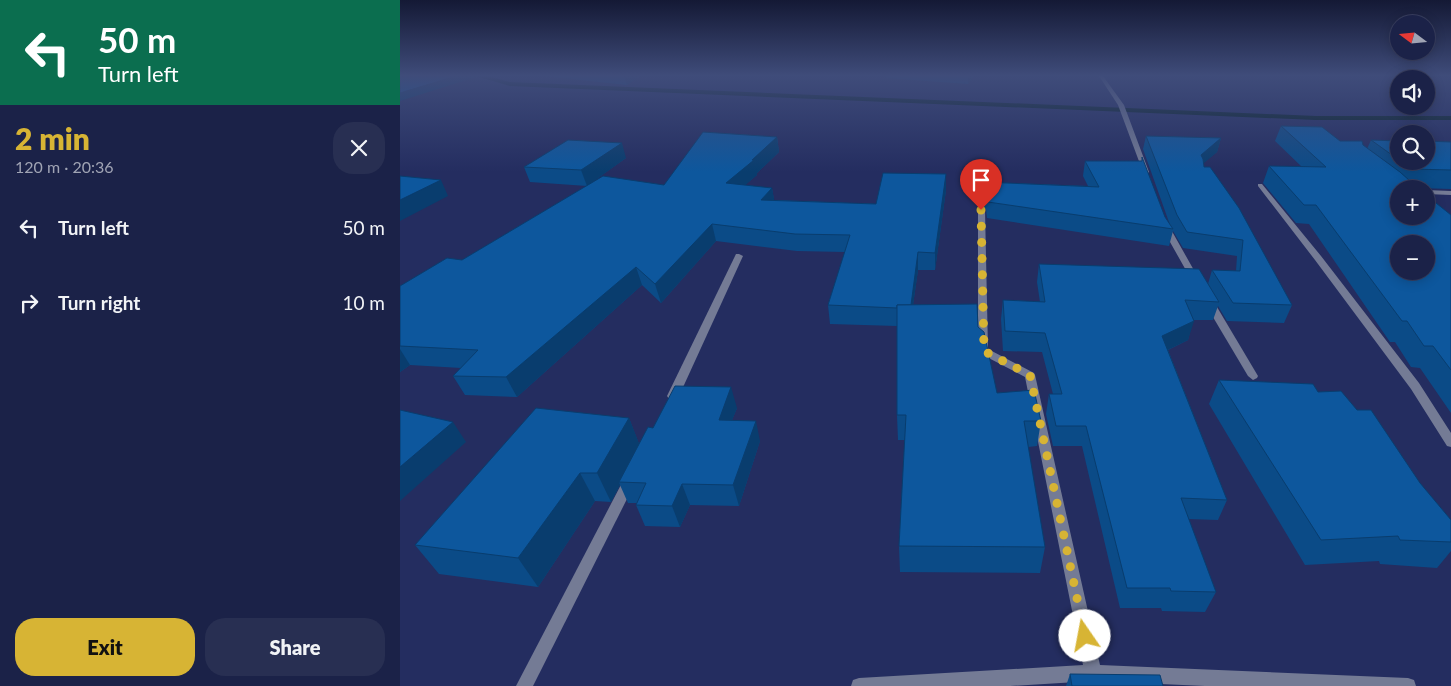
<!DOCTYPE html>
<html lang="en">
<head>
<meta charset="utf-8">
<style>
  body { margin:0; font-family:Lato,sans-serif; background:#282f52; color:#f1f3f6; height:100vh; display:flex; flex-direction:column; font-size:19px; white-space:nowrap }
  * { box-sizing:border-box; margin:0 }
  p { font-size:16px; color:#a0a4b4 }
  .icon { flex:none; width:28px; height:28px; fill:none; stroke:currentColor; stroke-width:2; stroke-linecap:round; stroke-linejoin:round }
  .map { position:relative; flex:1; overflow:hidden }
  .side { display:flex; flex-direction:column; background:#1b2248; width:400px }
  .side>* { flex:none }
  .hud { background:#0b6e4f; color:#fff; overflow:hidden }
  .needle { width:32px; rotate:286deg }
  .fabs { position:absolute; left:990px; top:15px; display:grid; gap:10px }
  .fabs a { display:grid; place-items:center; width:45px; height:45px; border-radius:50%; background:#1b2248; box-shadow:0 2px 12px #0003,0 0 0 1px #393f60; font-size:25px }
  .pin { position:absolute; display:grid; place-items:center; width:42px; height:42px; color:#fff; margin:-51px -21px; border-radius:50% 50% 50% 0; rotate:-45deg; box-shadow:0 0 5px #0007 }
  .pin .icon { rotate:45deg }
  .me { position:absolute; width:55px; margin:-28px; rotate:348deg; stroke-linejoin:round; filter:drop-shadow(0 0 4px #0008) }
  .turn { display:flex; align-items:center; gap:18px; height:105px; padding:0 15px; font-size:22px }
  .turn .icon { width:65px; height:65px; stroke-width:2.5 }
  .turn b { display:block; font-size:35px; line-height:42px }
  .round { display:grid; place-items:center; flex:none; width:52px; height:52px; border-radius:20px; background:#282f52 }
  .head { display:flex; align-items:center; justify-content:space-between; height:85px; padding:0 15px }
  h1 { font-size:30px; font-weight:800; line-height:38px; color:#d7b434 }
  .cta { display:flex; gap:10px; margin-top:auto; padding:10px 15px }
  .cta a { flex:1; height:58px; border-radius:20px; background:#d7b434; color:#111; font-size:20px; font-weight:800; line-height:58px; text-align:center }
  .cta a+a { background:#282f52; color:#f1f3f6 }
  ul { padding:0; list-style:none }
  li { display:flex; align-items:center; gap:15px; height:75px; padding:0 15px }
  li div { flex:1 }
  li b { display:block; font-size:19px }
  li em { font-style:normal }
  main { display:flex; flex:1; min-height:0 }
  .map>svg:first-child { display:block }
</style>
</head>
<body>
<main>
<section class="side">
<div class="hud">
<div class="turn"><svg class="icon" aria-label="left" viewBox="0 0 24 24"><path d="M17 20v-9H6M10 6l-5 5 5 5"/></svg><div><b>50 m</b>Turn left</div></div>
</div>
<div class="head"><div><h1>2 min</h1><p>120 m · 20:36</p></div><a class="round"><svg class="icon" aria-label="close" viewBox="0 0 24 24"><path d="M6 6l12 12M18 6L6 18"/></svg></a></div>
<ul>
<li><svg class="icon" aria-label="left" viewBox="0 0 24 24"><path d="M17 20v-9H6M10 6l-5 5 5 5"/></svg><div><b>Turn left</b></div><em>50 m</em></li>
<li><svg class="icon" aria-label="right" viewBox="0 0 24 24"><path d="M7 20v-9h11M14 6l5 5-5 5"/></svg><div><b>Turn right</b></div><em>10 m</em></li>
</ul>
<div class="cta"><a>Exit</a><a>Share</a></div>
</section>
<div class="map">
<svg width="1051" height="686" viewBox="0 0 1051 686">
  <rect width="100%" height="100%" fill="#242d60"/>
  <g fill="none" stroke-linecap="round" stroke-linejoin="round">
    <polygon fill="#031d22" fill-rule="evenodd" points="76,76 86,76 110,82 916,116 1051,116 1051,120 916,120 110,86"/>
    <g fill="#747b95" fill-rule="evenodd">
      <polygon points="699,76 703,76 724,105 749,172 748,173 743,172 718,105"/>
      <polygon points="858,184 862,184 921,256 1019,383 1051,433 1051,447 1047,446 1011,389 915,260 858,186"/>
      <polygon points="1026,190 1051,191 1051,195 1026,194"/>
      <polygon points="578,208 585,210 588,349 634,373 635,375 700,665 1008,678 1014,680 1016,686 805,686 693,681 610,686 451,686 453,680 459,678 683,665 625,377 579,353 578,351"/>
      <polygon points="762,224 768,224 769,226 800,281 799,283 796,284 792,281 761,226"/>
      <polygon points="336,254 339,254 343,256 279,396 277,399 269,399 267,396"/>
      <polygon points="809,299 814,302 858,376 857,378 853,380 848,376 804,302"/>
      <polygon points="229,478 234,479 235,483 133,686 116,686 224,479"/>
    </g>
  </g>
  <g fill="#0b4b87">
    <polygon points="144,76 240,76 227,85"/>
    <polygon points="486,76 574,76 568,84 486,78"/>
    <polygon points="881,126 940,141 963,145 967,149 971,140 999,141 999,161 1026,161 1051,142 1051,189 1018,188 1051,215 1051,413 1020,368 1011,367 995,342 990,342 909,224 896,223 863,183 869,166 902,167 875,141"/>
    <polygon points="746,136 821,138 817,152 803,163 804,167 892,305 884,323 827,321 818,306 813,320 793,320 788,340 768,350 827,500 818,520 788,519 816,592 805,612 762,611 761,608 720,608 682,446 653,446 646,414 649,394 653,394 642,352 603,351 601,319 603,300 640,302 637,282 639,264 808,284 812,270 836,271 837,256 783,248 773,231 769,246 587,218 586,209 581,207 583,182 688,186 683,176 685,161 765,217 770,225 743,149"/>
    <polygon points="377,137 379,152 357,173 357,175 345,185 372,188 374,200 476,204 546,190 535,270 518,270 513,305 578,327 597,393 641,421 637,446 628,447 645,547 640,573 500,572 499,546 505,440 498,440 497,415 497,326 430,324 428,305 445,252 397,251 316,241 261,303 242,285 117,397 65,395 53,376 61,368 10,365 0,372 0,286 62,260 187,186 130,182 124,167 226,158 188,185 264,185"/>
    <polygon points="819,380 918,392 1020,483 1051,520 1051,551 1037,568 980,564 979,561 905,565 809,404"/>
    <polygon points="337,408 332,420 360,441 339,506 290,505 280,527 245,526 236,505 237,503 228,503 220,485 211,502 195,501 138,587 39,574 15,545 229,418 239,444 253,428"/>
    <polygon points="670,674 763,686 666,686"/>
  </g>
  <g fill="#093d6e">
    <polygon points="56,76 79,76 0,101 0,93"/>
    <polygon points="224,76 240,76 227,85"/>
    <polygon points="568,76 574,76 568,84"/>
    <polygon points="377,137 379,152 357,173 357,175 329,199 326,183"/>
    <polygon points="821,138 817,152 797,169 801,155"/>
    <polygon points="222,143 226,158 187,186 181,170"/>
    <polygon points="546,174 546,190 535,270 535,253"/>
    <polygon points="41,180 48,196 0,221 0,200"/>
    <polygon points="372,188 375,204 361,200"/>
    <polygon points="312,224 316,241 261,303 255,284"/>
    <polygon points="518,252 518,270 510,327 510,308"/>
    <polygon points="236,267 242,285 117,397 106,377"/>
    <polygon points="794,321 788,340 757,355 762,336"/>
    <polygon points="0,349 10,365 0,372"/>
    <polygon points="331,387 337,408 324,440 319,420"/>
    <polygon points="229,418 240,446 219,482 220,485 211,502 197,473"/>
    <polygon points="356,421 360,441 339,506 333,485"/>
    <polygon points="53,422 66,442 0,501 0,467"/>
    <polygon points="180,473 195,501 138,587 118,558"/>
    <polygon points="282,484 290,505 280,527 272,506"/>
  </g>
  <g fill="#0d579d" stroke="#093d6e" fill-rule="evenodd">
    <polygon points="0,76 56,76 0,93"/>
    <path d="M881 126 922 127 940 141H962L963 145 1000 172 1019 189H999V216H1026V195L1051 215V370L1033 346H1024L1007 321H1002L916 205H904L869 166 926 167ZM999 244H1026V271H999Z"/>
    <polygon points="303,132 377,137 352,160 354,160 326,183 372,188 361,200 476,204 483,173 546,174 535,253 518,252 511,305 497,305 497,308 428,305 450,235 395,234 312,224 255,284 236,267 106,377 53,376 78,350 0,346 0,286 47,258 62,260 203,176 264,185"/>
    <polygon points="746,136 821,138 801,155 803,159 804,167 810,167 839,208 892,305 833,303 812,270 840,271 843,240 787,232 777,215"/>
    <polygon points="168,140 222,143 181,170 124,167"/>
    <polygon points="971,140 999,141 999,160"/>
    <polygon points="1026,141 1051,142 1051,170 1011,169 1000,161 1026,161"/>
    <polygon points="742,157 765,217 773,229 588,202 587,194 582,192 583,182 699,187 685,161 742,161"/>
    <polygon points="0,176 41,180 0,200"/>
    <polygon points="639,264 799,269 819,302 785,300 794,321 762,336 827,500 781,498 816,592 771,591 770,588 727,588 686,426 656,426 649,394 662,394 645,333 605,331 603,300 645,302"/>
    <polygon points="577,304 578,327 584,332 597,393 634,390 641,421 624,421 645,547 499,546 506,415 497,415 497,305"/>
    <polygon points="819,380 913,384 918,392 941,391 957,410 971,410 1020,483 1051,520 1051,542 1000,540 998,536 921,540"/>
    <polygon points="275,386 331,387 319,420 356,421 333,485 282,484 272,506 236,505 246,483 219,482 248,427 253,428"/>
    <polygon points="136,408 229,418 197,473 180,473 118,558 15,545"/>
    <polygon points="0,410 53,422 0,467"/>
    <polygon points="670,674 760,675 763,686 672,686"/>
  </g>
  <linearGradient id="sky" x2="0" y2="1"><stop stop-color="#141935"/><stop offset="0.44" stop-color="#3f4c7a"/><stop offset="1" stop-color="#3f4c7a" stop-opacity="0"/></linearGradient>
  <rect width="1051" height="172" fill="url(#sky)"/>
  <g fill="none" stroke-linecap="round" stroke-linejoin="round">
    <polyline stroke="#d7b434" stroke-width="9" stroke-dasharray="0 16.2" points="581,210 584,351 630,375 685,636"/>
  </g>
</svg>
<div class="fabs">
<a><svg class="needle" viewBox="-14 -14 28 28"><path d="M0-13l5 13h-10z" fill="#e53935"/><path d="M0 13l5-13h-10z" fill="#a0a4b4"/></svg></a>
<a><svg class="icon" aria-label="sound" viewBox="0 0 24 24"><path d="M4 9h4l5-4v14l-5-4H4zM17 9q2 3 0 6"/></svg></a>
<a><svg class="icon" aria-label="search" viewBox="0 0 24 24"><circle cx="10" cy="10" r="6"/><path d="M15 15l6 6"/></svg></a>
<a>+</a>
<a>−</a>
</div>
<div class="pin" style="left:581px;top:210px;background:#d93025"><svg class="icon" aria-label="arrive" viewBox="0 0 24 24"><path d="M6 21V4h12l-3 4 3 4H6"/></svg></div>
<svg class="me" style="left:685px;top:636px" viewBox="-20 -20 40 40"><circle r="19" fill="#fff"/><path d="M0-13L10 11 0 6-10 11z" fill="#d7b434"/></svg>
</div>
</main>
</body>
</html>
